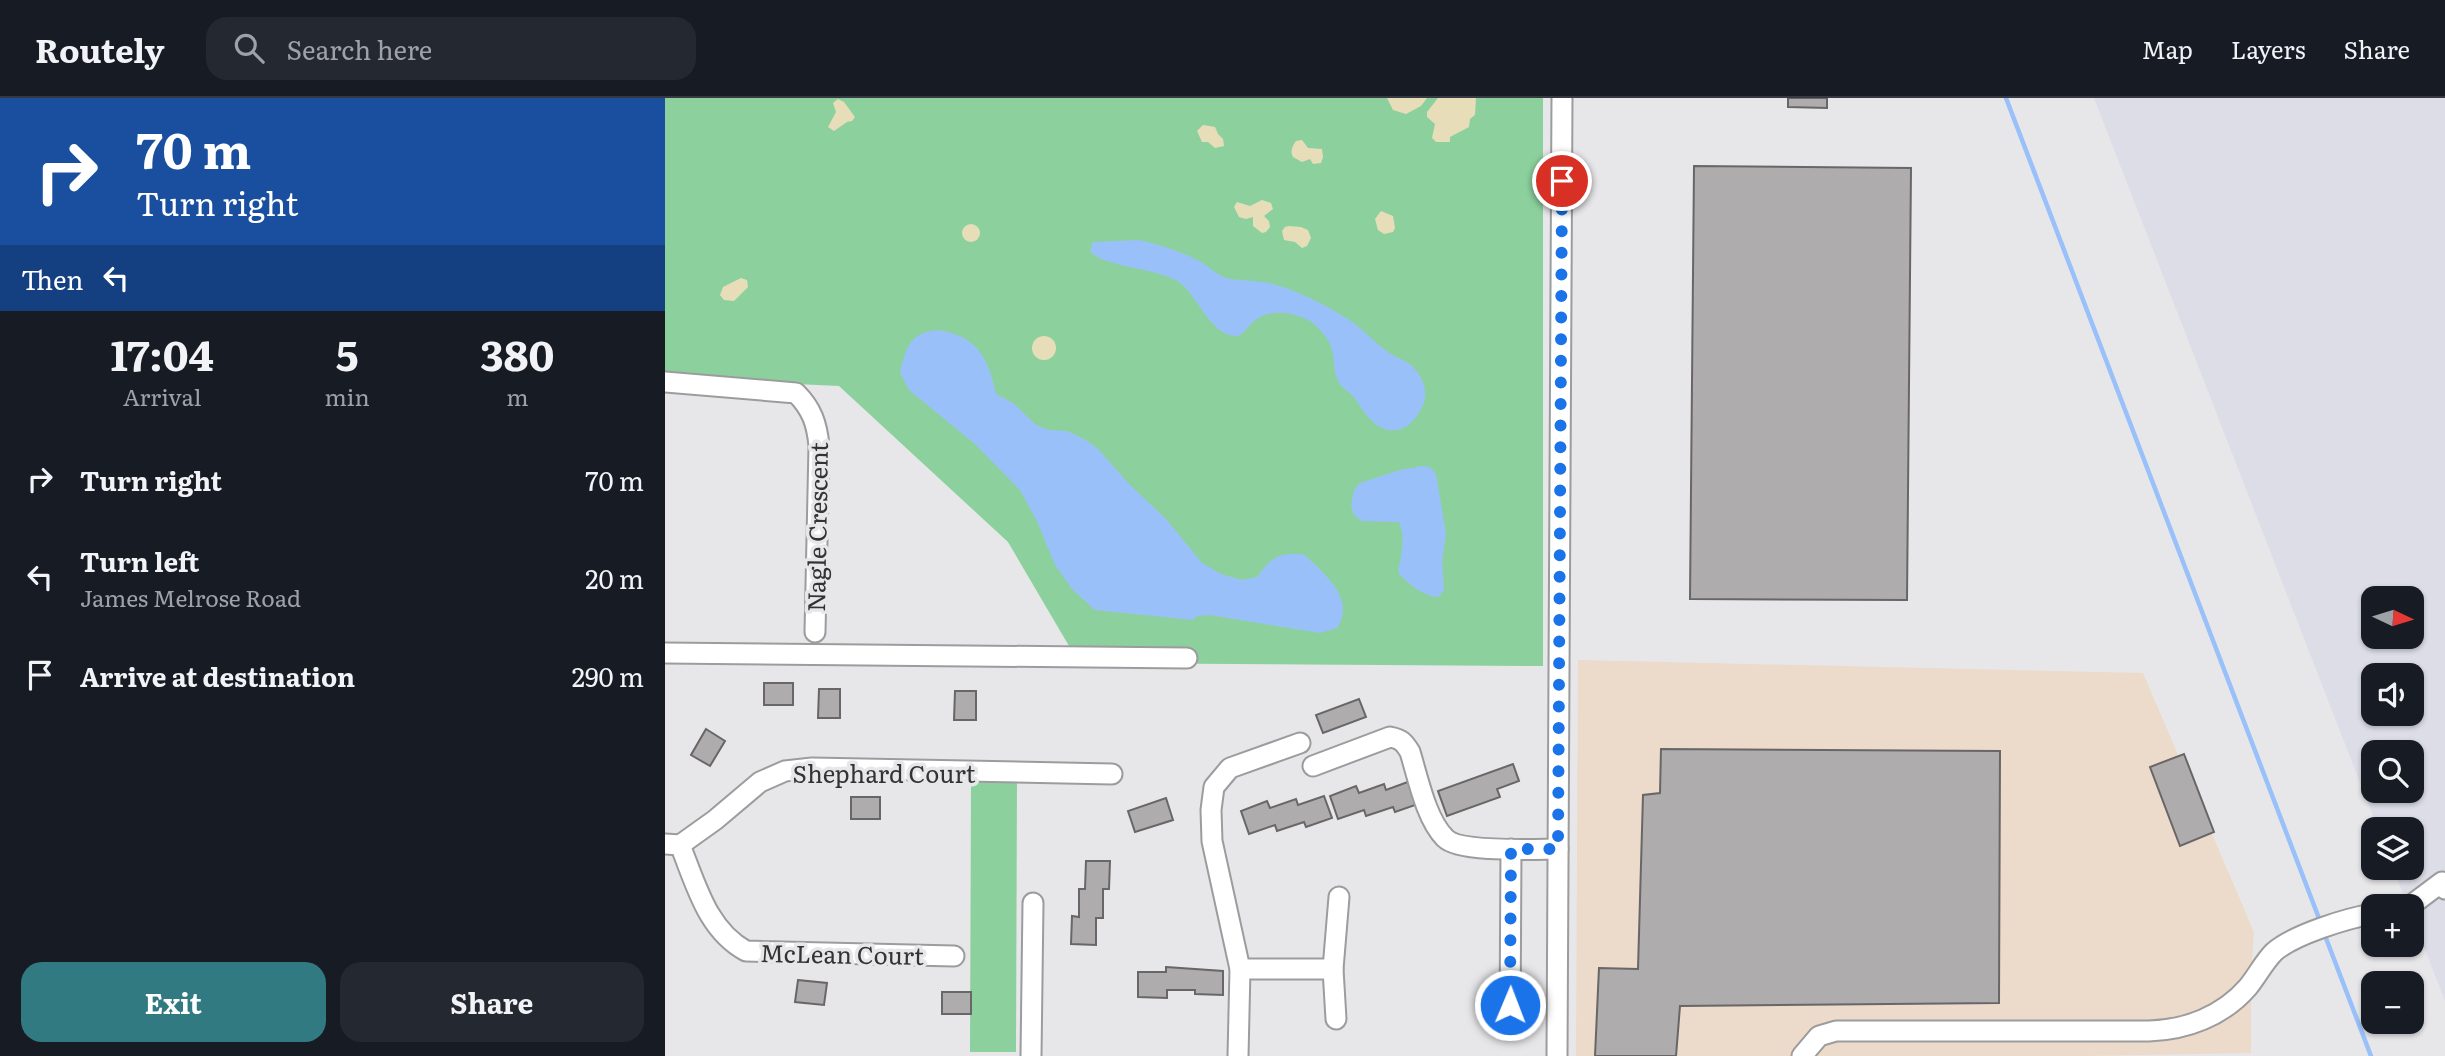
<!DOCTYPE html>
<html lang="en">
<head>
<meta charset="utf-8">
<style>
  body { margin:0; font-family:Literata,serif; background:#242831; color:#f1f3f6; height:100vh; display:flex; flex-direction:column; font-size:26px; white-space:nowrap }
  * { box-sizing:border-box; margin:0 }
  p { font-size:23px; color:#9ea1a6 }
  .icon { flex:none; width:38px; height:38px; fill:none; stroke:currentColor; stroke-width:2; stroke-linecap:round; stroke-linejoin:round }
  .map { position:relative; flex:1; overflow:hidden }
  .details { display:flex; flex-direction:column; background:#171b24; width:665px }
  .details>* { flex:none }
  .guide { background:#1a4fa0; color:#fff; overflow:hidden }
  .needle { width:46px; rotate:94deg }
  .fabs { position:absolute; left:1696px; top:488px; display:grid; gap:14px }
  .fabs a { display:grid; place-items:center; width:63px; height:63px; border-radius:14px; background:#171b24; box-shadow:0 2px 5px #0004; font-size:35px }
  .pin { position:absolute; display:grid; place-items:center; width:60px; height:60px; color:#fff; margin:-30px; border:4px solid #fff; border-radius:50%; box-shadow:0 2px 7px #0007 }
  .me { position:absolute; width:77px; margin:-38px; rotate:1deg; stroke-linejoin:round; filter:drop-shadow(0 0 5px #0008) }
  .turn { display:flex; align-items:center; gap:24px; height:147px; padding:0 21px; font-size:32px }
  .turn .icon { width:91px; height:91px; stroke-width:2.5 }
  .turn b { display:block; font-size:49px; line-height:60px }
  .then { display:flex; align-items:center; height:66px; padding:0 21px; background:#0003; gap:14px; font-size:26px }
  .eta { display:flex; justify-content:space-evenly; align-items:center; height:119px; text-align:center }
  .eta b { font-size:42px; font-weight:700; line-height:49px }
  .primary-button { display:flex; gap:14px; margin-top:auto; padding:14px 21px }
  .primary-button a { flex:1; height:80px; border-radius:21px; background:#327a82; color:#fff; font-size:28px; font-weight:700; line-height:80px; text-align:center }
  .primary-button a+a { background:#242831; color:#f1f3f6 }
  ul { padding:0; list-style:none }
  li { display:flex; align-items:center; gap:21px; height:98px; padding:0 21px }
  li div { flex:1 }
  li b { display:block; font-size:26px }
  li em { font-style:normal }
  header { display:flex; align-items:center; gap:42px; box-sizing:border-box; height:98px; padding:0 35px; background:#171b24; border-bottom:2px solid #363941 }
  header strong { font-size:33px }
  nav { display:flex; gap:38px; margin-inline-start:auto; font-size:24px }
  .search { width:490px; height:63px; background:#242831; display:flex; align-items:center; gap:18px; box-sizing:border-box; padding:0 24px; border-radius:21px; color:#9ea1a6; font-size:26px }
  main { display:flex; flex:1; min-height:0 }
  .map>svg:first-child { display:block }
</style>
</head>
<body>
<header>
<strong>Routely</strong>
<div class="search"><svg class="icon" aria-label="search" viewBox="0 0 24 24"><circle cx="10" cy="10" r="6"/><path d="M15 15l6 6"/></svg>Search here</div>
<nav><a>Map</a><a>Layers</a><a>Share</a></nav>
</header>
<main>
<section class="details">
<div class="guide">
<div class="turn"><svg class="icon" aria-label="right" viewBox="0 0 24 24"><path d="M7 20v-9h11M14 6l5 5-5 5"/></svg><div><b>70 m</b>Turn right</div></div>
<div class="then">Then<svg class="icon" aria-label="left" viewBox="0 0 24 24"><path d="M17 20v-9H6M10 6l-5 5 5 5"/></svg></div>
</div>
<div class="eta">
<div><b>17:04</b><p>Arrival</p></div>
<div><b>5</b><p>min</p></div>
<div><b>380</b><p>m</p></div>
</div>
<ul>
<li><svg class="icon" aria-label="right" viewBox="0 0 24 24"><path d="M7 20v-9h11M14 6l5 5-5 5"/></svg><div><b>Turn right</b></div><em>70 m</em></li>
<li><svg class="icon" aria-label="left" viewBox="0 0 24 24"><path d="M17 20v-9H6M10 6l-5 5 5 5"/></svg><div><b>Turn left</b><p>James Melrose Road</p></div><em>20 m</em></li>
<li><svg class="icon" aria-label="arrive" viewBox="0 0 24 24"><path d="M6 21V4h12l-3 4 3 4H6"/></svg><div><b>Arrive at destination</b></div><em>290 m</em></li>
</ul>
<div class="primary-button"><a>Exit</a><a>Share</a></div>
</section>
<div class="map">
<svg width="1780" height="958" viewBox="0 0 1780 958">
  <rect width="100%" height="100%" fill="#e7e7e9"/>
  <polygon fill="#ecdaca" points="913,562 1478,575 1589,834 1586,875 1586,955 1417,958 911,958"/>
  <path fill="#dddde7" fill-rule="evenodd" d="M1429 0H1780V903L1728 770H1746V732L1713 731ZM1708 500H1746V539H1708ZM1708 578H1746V616H1708ZM1708 654H1746V693H1708Z"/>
  <g fill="#8cd19d">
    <polygon points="0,0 878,0 878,568 414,565 343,444 174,288 0,280"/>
    <polygon points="306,681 352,684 351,954 305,954"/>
  </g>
  <g fill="#e7deb9">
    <polygon points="722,0 762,0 756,8 741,16 728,12"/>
    <polygon points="773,0 811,0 810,17 805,21 804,29 785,39 785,44 771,44 767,40 770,26 762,19 762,14"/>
    <polygon points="173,1 179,4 190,19 187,23 182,24 169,33 163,29 171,14 168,5"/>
    <polygon points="538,27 550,29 553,36 558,41 559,48 550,50 543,44 537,44 532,33"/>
    <path d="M637 42 643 50 657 51 658 59 656 65 648 66 645 61 637 64 628 59C625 54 627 48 631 43Z"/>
    <polygon points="597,102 606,105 608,111 599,118 604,123 605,129 601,134 597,135 588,128 588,119 581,121 574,119 569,109 572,104 585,108"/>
    <polygon points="716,113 728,118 730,130 728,134 719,136 713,132 710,121"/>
    <circle cx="306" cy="135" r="9"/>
    <polygon points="624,128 636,129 643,132 646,140 642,148 637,150 630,144 619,142 617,133 620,129"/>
    <polygon points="76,180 82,182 83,189 69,203 59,202 55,197 58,189"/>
    <circle cx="379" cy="250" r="12"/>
  </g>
  <g fill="#9ac0fa">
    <path d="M474 142C495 147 515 153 534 163 543 168 552 177 561 180 575 183 590 182 604 185 629 191 659 206 681 220 698 230 710 246 726 256 734 261 743 263 749 270 757 279 763 292 759 304 756 314 746 328 736 331 714 338 700 316 691 302 686 294 677 291 673 283 668 272 670 263 667 252 665 242 653 228 645 223 627 213 601 210 586 226 580 231 579 238 570 238 545 237 531 195 514 184 491 169 439 170 425 153L428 144Z"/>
    <path d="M273 232C312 238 323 259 331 296L348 305 370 326 383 332 402 333 419 341 432 350 465 387 501 421 537 465 556 476 577 482 592 479C607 458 615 454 640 457 660 477 691 500 672 530L655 535 545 517 532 518 528 522 430 512 408 492 390 467 372 423 355 392 310 346 244 292 235 274C241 250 245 234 273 232Z"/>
    <path d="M758 368 765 369 771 376 781 436 777 463 779 492 773 499C759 498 742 486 733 474 736 458 741 439 734 424L696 423 689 417 686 408 689 392 695 385 735 372Z"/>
  </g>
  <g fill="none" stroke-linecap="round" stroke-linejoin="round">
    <g stroke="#9ac0fa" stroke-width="4.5">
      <polyline points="1341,0 1655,823"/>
      <polyline points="1659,835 1706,958"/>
    </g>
  </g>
  <g fill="#aeacad" stroke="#686666" stroke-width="2">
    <polygon points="1123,0 1162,0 1162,10 1123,9"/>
    <polygon points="1029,68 1246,70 1242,502 1025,501"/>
    <rect x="99" y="585" width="29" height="22"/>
    <polygon points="154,591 175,591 175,620 153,620"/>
    <polygon points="290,593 311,593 311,622 289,622"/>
    <polygon points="694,601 701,619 658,635 651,617"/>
    <polygon points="41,631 60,643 45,668 26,657"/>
    <polygon points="996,651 1335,653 1334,905 1015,908 1011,958 930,958 934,870 973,871 978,697 995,695"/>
    <polygon points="1519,656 1549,734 1515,748 1485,669"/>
    <polygon points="848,666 854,683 832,691 835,699 782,718 773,693"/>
    <polygon points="748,682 756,705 730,714 728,709 701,718 699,712 673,721 665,698 691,688 694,695 719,686 721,692"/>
    <polygon points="659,698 667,720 641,729 639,724 612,733 610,727 584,736 576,713 602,703 605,710 631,701 633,707"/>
    <rect x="186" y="699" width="29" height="22"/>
    <polygon points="501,700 508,722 470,734 463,713"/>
    <polygon points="421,763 445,763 444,791 438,791 438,820 431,820 431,847 406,846 407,818 414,819 414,791 420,791"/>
    <polygon points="501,869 558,873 558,897 530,896 530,892 502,892 502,900 473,899 473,874 501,874"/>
    <polygon points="133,882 162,885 159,907 130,904"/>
    <rect x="277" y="894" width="29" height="22"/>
  </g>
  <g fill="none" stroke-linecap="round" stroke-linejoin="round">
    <g stroke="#9c9c9e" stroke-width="23">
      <g id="minor">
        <path d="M0 284 131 295C147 311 152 326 154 348L150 534"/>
        <polyline points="0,555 522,560"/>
        <path d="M648 668 725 639C736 641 739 644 745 654 753 680 761 721 780 740 794 755 871 751 893 751"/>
        <path d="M0 746 15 747C31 786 42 832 81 853L289 858"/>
        <polyline points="15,747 50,722 95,684 120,673 147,670 447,676"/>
        <polyline points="1745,808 1777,784 1780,791"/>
        <polyline points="575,871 668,871"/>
        <polyline points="671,921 668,871 674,799"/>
        <polyline points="845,928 846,751"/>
        <polyline points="366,958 368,805"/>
        <polyline points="573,958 575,871 547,743 546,712 549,689 565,670 635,645"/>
        <polyline points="892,958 897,0"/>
        <path d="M1137 958 1154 938 1171 933H1484C1521 932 1558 918 1583 889 1592 878 1599 864 1609 854 1628 837 1682 820 1708 816"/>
      </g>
    </g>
    <use href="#minor" stroke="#fff" stroke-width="19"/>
  </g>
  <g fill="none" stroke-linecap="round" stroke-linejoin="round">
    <polyline stroke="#1a73e8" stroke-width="12" stroke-dasharray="0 21.6" points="845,907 846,751 893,751 897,83"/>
  </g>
  <g text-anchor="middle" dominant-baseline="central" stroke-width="7" stroke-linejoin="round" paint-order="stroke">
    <g font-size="24" fill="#333334" stroke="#e7e7e9">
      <text transform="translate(151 429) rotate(-89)">Nagle Crescent</text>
      <text x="219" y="674">Shephard Court</text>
      <text transform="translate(177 855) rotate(1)">McLean Court</text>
    </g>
  </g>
</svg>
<div class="fabs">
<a><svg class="needle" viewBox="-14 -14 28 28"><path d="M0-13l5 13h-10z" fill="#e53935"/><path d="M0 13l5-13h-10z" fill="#9ea1a6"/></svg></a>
<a><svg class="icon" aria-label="sound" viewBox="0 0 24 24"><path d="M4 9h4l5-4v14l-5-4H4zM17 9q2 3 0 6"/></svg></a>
<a><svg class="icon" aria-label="search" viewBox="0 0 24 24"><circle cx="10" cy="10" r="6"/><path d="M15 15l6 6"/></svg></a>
<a><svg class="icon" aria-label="layers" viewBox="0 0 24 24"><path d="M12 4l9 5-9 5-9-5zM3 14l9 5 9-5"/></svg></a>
<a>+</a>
<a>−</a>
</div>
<div class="pin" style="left:897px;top:83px;background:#d93025"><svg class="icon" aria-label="arrive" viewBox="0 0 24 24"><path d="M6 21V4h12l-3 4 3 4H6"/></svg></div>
<svg class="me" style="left:845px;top:907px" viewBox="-20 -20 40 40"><circle r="17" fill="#1a73e8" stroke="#fff" stroke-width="3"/><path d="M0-11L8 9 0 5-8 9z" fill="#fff"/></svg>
</div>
</main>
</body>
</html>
